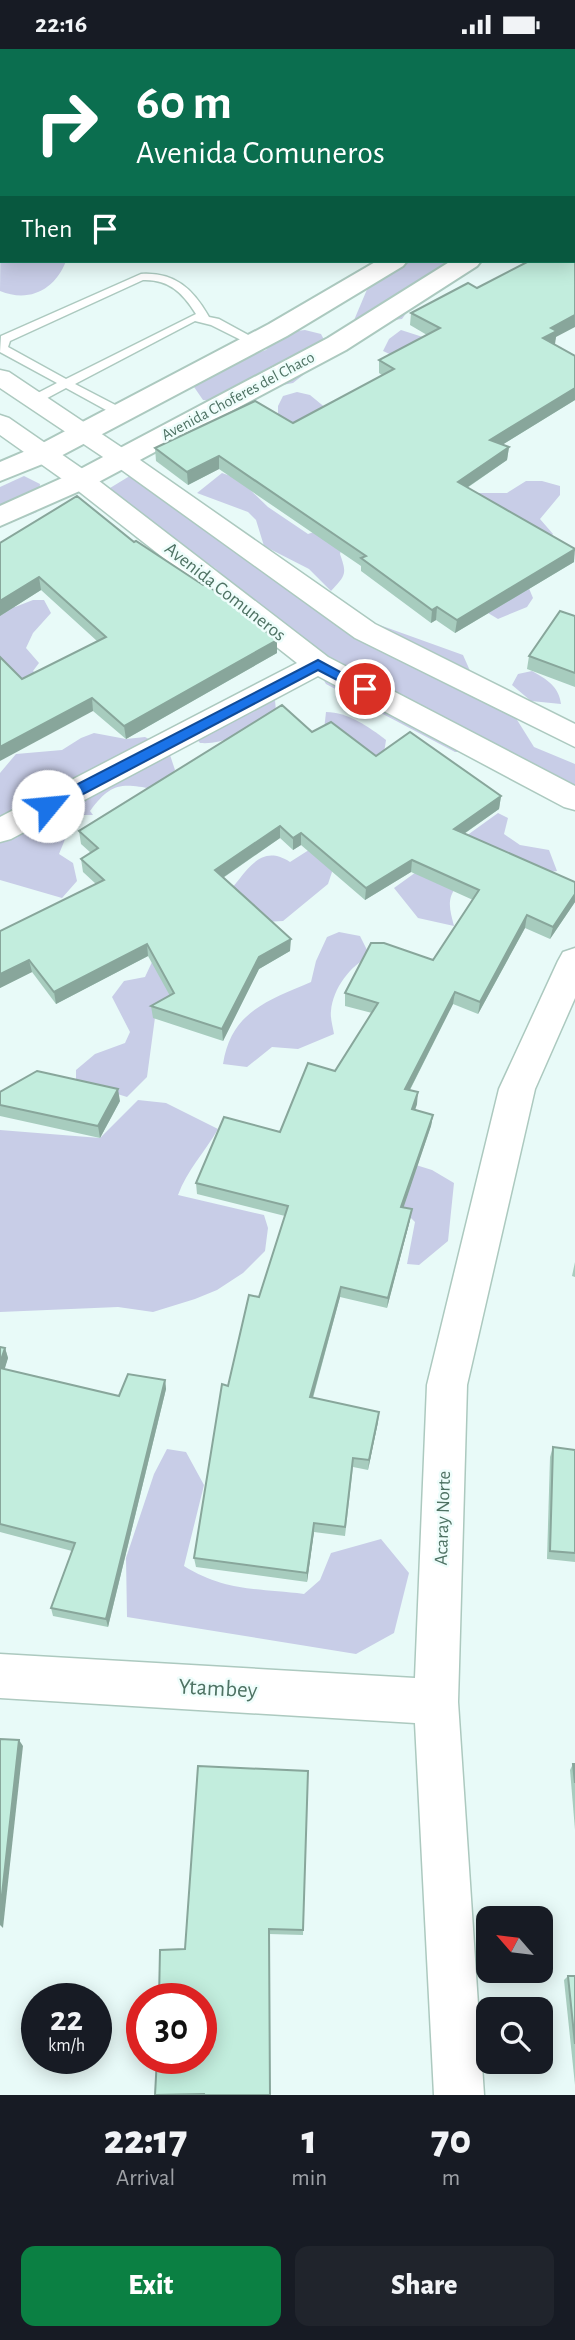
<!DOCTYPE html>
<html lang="en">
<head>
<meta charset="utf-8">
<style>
  body { margin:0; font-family:"Alegreya Sans",sans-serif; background:#20242c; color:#f1f3f6; height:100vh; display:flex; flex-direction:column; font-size:26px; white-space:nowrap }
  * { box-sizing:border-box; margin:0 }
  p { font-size:23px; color:#9ea1a6 }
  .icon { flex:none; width:38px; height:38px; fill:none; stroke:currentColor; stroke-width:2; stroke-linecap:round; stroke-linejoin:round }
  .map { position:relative; height:2046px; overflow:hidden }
  .sheet { display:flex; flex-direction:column; background:#171b24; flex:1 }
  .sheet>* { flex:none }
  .guide { position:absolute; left:0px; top:0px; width:576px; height:214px; box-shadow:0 4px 18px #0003; background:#0b6e4f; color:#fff; overflow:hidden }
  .needle { width:46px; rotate:298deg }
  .tools { position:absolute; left:476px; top:1857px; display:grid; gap:14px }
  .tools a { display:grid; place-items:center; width:77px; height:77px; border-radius:14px; background:#171b24; box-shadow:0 4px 18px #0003; font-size:35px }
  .speed { position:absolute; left:21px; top:1934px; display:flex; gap:14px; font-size:35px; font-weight:700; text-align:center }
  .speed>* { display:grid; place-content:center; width:91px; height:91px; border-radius:50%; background:#171b24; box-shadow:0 4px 18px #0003; line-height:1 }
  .speed small { font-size:18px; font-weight:400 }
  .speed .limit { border:10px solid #d22; background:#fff; color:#111 }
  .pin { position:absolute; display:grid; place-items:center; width:60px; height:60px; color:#fff; margin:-30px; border:4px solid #fff; border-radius:50%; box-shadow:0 2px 7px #0007 }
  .me { position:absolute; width:77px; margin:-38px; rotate:62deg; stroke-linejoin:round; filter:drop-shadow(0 0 5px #0008) }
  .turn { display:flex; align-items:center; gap:24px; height:147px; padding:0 21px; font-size:32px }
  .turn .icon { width:91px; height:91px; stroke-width:2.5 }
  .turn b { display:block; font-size:49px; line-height:60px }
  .then { display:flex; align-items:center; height:66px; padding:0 21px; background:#0003; gap:14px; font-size:26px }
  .eta { display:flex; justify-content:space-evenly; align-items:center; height:119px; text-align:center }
  .eta b { font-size:42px; font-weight:800; line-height:49px }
  .primary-button { display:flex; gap:14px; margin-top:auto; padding:14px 21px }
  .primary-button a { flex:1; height:80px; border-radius:14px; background:#0b8043; color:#fff; font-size:28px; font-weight:800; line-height:80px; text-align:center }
  .primary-button a+a { background:#20242c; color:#f1f3f6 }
  .status { display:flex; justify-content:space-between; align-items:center; height:49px; padding:0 35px; background:#171b24; direction:ltr }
  .status svg { height:19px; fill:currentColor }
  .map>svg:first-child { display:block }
</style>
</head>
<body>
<div class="status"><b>22:16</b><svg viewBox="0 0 49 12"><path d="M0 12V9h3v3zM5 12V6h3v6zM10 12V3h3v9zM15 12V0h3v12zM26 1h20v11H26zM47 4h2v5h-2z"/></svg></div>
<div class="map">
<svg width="575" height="2046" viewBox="0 0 575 2046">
  <rect width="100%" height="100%" fill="#e8faf8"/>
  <g fill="#c8cde7">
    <path d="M2 81V212H66C55 241 29 254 0 242Z"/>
    <path d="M379 212H462C436 221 418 249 402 270L352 276Z"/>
    <polygon points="305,281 321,285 331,304 293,334 246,343 230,353 203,351 192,335 199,323 266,301 280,284"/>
    <polygon points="401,281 429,290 396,308 383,302 389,290"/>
    <path d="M297 343 310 346 327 360 343 495 340 505C347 525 346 526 331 542L309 520 264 497 256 471 248 463 197 444 222 424 239 430 268 458 308 485 323 480 278 368V357L283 347Z"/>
    <polygon points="133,425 245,484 300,540 349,565 463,606 483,651 514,666 534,698 575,715 575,750 482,702 455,703 326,635 299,589 237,546 216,520 152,474 124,464 110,439"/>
    <polygon points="24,427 40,435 37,463 0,478 0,438"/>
    <polygon points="526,432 542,432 560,437 560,446 540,470 553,485 540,500 474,444 507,444"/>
    <polygon points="528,537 533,549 527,558 498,570 488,564"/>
    <polygon points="0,548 15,558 33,551 44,551 51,564 33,584 26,599 39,614 33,622 39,627 0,647"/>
    <path d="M532 622C546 630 559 637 561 655L531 652 512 636 518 625Z"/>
    <path d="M264 646 275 651 276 662C251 678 231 696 200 694L188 680Z"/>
    <path d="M326 663C348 663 369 678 386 691L384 704 372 719 324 681Z"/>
    <path d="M94 684 126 690 145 688 168 700 175 721 153 740C120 734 111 734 90 762L93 766H75L59 805 73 814 77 832 62 849 0 831V724L16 705 62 701 81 689Z"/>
    <path d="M498 764 508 769 504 785 520 796 549 801 557 822 457 837C446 850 450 861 454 877L418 869 394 839Z"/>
    <path d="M312 799 334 817 328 835 283 872 265 873 222 849C244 831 256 791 290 813Z"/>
    <path d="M339 883 360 887 370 907C351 916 333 939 331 962 330 969 333 978 334 985L298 1000 272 998 247 1018 223 1015C231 963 267 952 311 933L316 912 327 888Z"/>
    <polygon points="152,913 179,936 156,961 147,1028 127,1048 76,1032 76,1021 95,1005 125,994 130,983 112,948 124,932 145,928"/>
    <path d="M138 1051 166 1054 218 1080C205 1103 187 1121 178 1146L264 1166 268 1179 265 1202 243 1224 217 1241 195 1250 153 1263 118 1258 0 1263V1081L100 1089Z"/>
    <polygon points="403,1112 432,1121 454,1134 448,1192 419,1216 407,1215 415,1173 408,1166 390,1162"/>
    <path d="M167 1400 186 1403 204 1436 184 1517C226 1543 257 1539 304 1545L320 1531 331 1504 381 1490 409 1524 394 1584 356 1605 127 1568 126 1509 154 1425Z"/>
  </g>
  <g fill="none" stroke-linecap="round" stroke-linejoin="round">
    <g stroke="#acc9bf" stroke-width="3">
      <path id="service" d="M141 225C175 223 193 240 209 268L219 270 261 293 251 296 211 276 195 272 75 335 125 361V367H117L66 339 38 354H30V348L57 334 0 303 1 287ZM143 231C169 230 183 244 196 265L66 330 8 298 10 292Z"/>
    </g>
    <g stroke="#acc9bf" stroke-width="3">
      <g id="minor">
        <polygon points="0,321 9,323 130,404 375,575 575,675 575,698 355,589 112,414 0,339"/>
        <polygon points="0,366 9,369 90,425 328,608 575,737 575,761 564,758 318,627 11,790 0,793 0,768 297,614 72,437 0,386"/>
        <polygon points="575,899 575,949 535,1040 467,1336 458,1653 484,2046 434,2046 415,1674 0,1649 0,1605 415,1629 427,1336 499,1040 558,912 563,903"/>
      </g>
    </g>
    <g stroke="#acc9bf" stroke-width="4">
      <g id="tertiary">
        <polygon points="575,81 575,96 574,96 574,81"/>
        <polygon points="575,134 575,149 574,149 574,134"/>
        <polygon points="377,212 407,212 403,217 287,287 55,410 0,432 0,413 35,398 269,275"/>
        <polygon points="451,212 481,212 477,217 346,301 91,437 0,477 0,457 71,425 328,289"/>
      </g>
    </g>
    <use href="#service" fill="#fff" fill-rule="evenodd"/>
    <use href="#minor" fill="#fff" fill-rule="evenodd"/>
    <use href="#tertiary" fill="#fff" fill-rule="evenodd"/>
  </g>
  <g fill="#a7ccbe">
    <polygon points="411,264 556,288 554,295 575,307 575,351 502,396 509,398 507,411 467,439 574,513 455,584 436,571 431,574 361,522 361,517 219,420 188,436 156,412 155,399 293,374 382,326 379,324 379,311 427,286 410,276"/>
    <polygon points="134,493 277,591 277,604 126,690 93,662 22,630 97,592 41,541 0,567 0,494"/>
    <polygon points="575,567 575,638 527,620 529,607"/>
    <polygon points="312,683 376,707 501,747 499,760 464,785 575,845 575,853 550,890 525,879 478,965 453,955 410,1041 417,1055 415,1061 433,1066 431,1077 403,1158 410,1171 387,1259 340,1248 313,1349 378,1373 368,1421 353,1418 345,1487 314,1483 307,1533 196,1518 194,1509 228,1337 259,1248 285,1167 197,1145 196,1134 280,1083 335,1022 372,964 345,957 345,944 433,911 473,851 411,823 365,851 301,796 293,801 280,789 223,829 290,902 259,920 223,992 153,969 151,957 170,947 148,907 56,955 32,923 0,939 0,882 96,835 83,823 81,810 91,804 81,795 79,782"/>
    <polygon points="0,1043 120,1052 100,1089 0,1067"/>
    <polygon points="575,1213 575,1228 572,1227"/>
    <polygon points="0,1298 5,1299 8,1309 4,1320 119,1347 165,1331 166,1340 108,1578 53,1567 51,1559 72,1502 0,1483"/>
    <polygon points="553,1398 575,1401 575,1513 547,1510 550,1408"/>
    <polygon points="573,1715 575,1715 575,1781 570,1721"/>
    <polygon points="308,1722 303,1886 269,1885 270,2046 155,2046 185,1900"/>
    <polygon points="568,1927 575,1927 575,2036 564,1931"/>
  </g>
  <g fill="#88a69b">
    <polygon points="2,75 2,91 0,92 0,76"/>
    <polygon points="575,266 575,278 556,288 555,295 542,301 543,289 551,279"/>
    <polygon points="575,339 575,351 489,404 490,391"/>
    <polygon points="509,398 507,411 456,446 458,433"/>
    <polygon points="219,407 219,420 188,436 187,423"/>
    <polygon points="575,500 574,513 455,584 457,571"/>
    <polygon points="39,528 41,541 0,567 0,552"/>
    <polygon points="437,558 436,571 431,574 432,561"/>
    <polygon points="277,591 277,604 126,690 124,677"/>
    <polygon points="92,649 93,662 0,712 0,698"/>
    <polygon points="501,747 499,760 452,793 454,780"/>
    <polygon points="280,777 280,789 215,834 215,821"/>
    <polygon points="301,784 301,796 293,801 293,789"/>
    <polygon points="412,811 411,823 365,851 366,839"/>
    <polygon points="575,845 575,853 550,890 553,878"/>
    <polygon points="527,866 525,879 478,965 480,953"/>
    <polygon points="291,890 290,902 259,920 223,992 222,980 259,908"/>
    <polygon points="147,895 148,907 56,955 54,943"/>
    <polygon points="29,911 32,923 0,939 0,925"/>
    <polygon points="455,943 453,955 404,1052 405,1040"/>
    <polygon points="118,1040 120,1052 100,1089 98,1077"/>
    <polygon points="418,1043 417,1055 411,1072 412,1060"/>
    <polygon points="433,1066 431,1077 400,1169 401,1158"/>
    <polygon points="412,1160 410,1171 387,1259 388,1249"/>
    <polygon points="341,1238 340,1248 310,1358 310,1348"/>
    <polygon points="5,1299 8,1309 2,1329 0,1324 0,1314"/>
    <polygon points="165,1331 166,1340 108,1578 106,1570"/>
    <polygon points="379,1363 378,1373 368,1421 369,1411"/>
    <polygon points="314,1474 314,1483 307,1533 307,1524"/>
    <polygon points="19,1691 23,1697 3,1879 0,1876 0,1864"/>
  </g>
  <g fill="#c2eddd" stroke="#88a69b" stroke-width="2">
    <polygon points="300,0 575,0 575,65 574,66 574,2 298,2"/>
    <polygon points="0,37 2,38 2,75 0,76"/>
    <polygon points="575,187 575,266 551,279 557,282 543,289 575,307 575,339 490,391 509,398 458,433 575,500 457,571 437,558 432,561 361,509 366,507 219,407 187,423 155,399 255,352 293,374 394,320 379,311 440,279 411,264 468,234 477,239 529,212 574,212 574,188"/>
    <polygon points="77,447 134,493 136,492 203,536 206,535 277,591 124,677 92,649 0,698 0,608 22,630 106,588 39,528 0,552 0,494"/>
    <polygon points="560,562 575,567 575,624 529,607"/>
    <polygon points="282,656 312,683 331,673 376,707 410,683 501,747 454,780 575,833 575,845 553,878 527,866 480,953 455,943 405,1040 418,1043 412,1060 433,1066 401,1158 412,1160 388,1249 341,1238 310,1348 379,1363 369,1411 353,1409 345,1478 314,1474 307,1524 194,1509 222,1335 228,1337 249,1246 259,1248 288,1157 196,1134 224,1068 280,1083 308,1014 335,1022 378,954 345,944 371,894 384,894 433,911 479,841 412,811 366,839 301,784 293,789 280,777 215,821 291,890 259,908 222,980 151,957 174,944 147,895 54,943 29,911 0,925 0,882 104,831 81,810 98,799 79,782"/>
    <polygon points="37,1022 118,1040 98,1077 0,1056 0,1043"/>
    <polygon points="0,1298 5,1299 0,1314"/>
    <polygon points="0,1319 119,1347 128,1325 165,1331 106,1570 51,1559 75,1494 0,1475"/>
    <polygon points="553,1398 575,1401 575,1504 550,1502"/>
    <polygon points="0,1690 19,1691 0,1864"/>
    <polygon points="573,1715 575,1715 575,1734"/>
    <polygon points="198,1717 308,1722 303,1881 269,1880 270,2046 204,2046 204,2045 155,2046 157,2009 201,2009 201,1950 159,1950 160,1901 185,1900"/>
    <polygon points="568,1927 575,1927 575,1995"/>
  </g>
  <polygon fill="#1a73e8" stroke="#114b97" stroke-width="2" points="318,611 372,640 370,643 360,643 318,621 53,761 43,761 41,757 43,753"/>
  <g text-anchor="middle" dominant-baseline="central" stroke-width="5" stroke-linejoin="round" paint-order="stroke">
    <g font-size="16" fill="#4e7263" stroke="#eefdfb">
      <text transform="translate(238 347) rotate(-28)">Avenida Choferes del Chaco</text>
    </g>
    <g font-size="19" fill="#4e7263" stroke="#eefdfb">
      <text transform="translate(225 543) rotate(38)">Avenida Comuneros</text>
      <text transform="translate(443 1469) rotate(-88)">Acaray Norte</text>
    </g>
    <g font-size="23" fill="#4e7263" stroke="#eefdfb">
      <text transform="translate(218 1640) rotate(3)">Ytambey</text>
    </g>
  </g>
</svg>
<div class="tools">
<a><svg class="needle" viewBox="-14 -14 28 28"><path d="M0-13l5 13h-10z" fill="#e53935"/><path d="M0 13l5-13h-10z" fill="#9ea1a6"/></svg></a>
<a><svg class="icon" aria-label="search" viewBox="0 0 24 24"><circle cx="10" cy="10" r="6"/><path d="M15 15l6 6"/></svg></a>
</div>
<div class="speed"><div>22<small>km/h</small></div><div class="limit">30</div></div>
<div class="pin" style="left:365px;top:640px;background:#d93025"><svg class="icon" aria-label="arrive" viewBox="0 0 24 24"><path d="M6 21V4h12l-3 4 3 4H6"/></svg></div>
<svg class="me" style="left:48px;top:757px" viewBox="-20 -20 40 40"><circle r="19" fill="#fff"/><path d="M0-13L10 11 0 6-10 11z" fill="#1a73e8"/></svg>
<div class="guide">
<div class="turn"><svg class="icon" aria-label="right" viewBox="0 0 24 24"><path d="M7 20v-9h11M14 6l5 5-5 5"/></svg><div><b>60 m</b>Avenida Comuneros</div></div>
<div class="then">Then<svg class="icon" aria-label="arrive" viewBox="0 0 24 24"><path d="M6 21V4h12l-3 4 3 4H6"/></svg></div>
</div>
</div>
<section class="sheet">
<div class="eta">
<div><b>22:17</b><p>Arrival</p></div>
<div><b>1</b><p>min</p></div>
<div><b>70</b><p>m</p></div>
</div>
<div class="primary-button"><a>Exit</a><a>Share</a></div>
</section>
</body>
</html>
